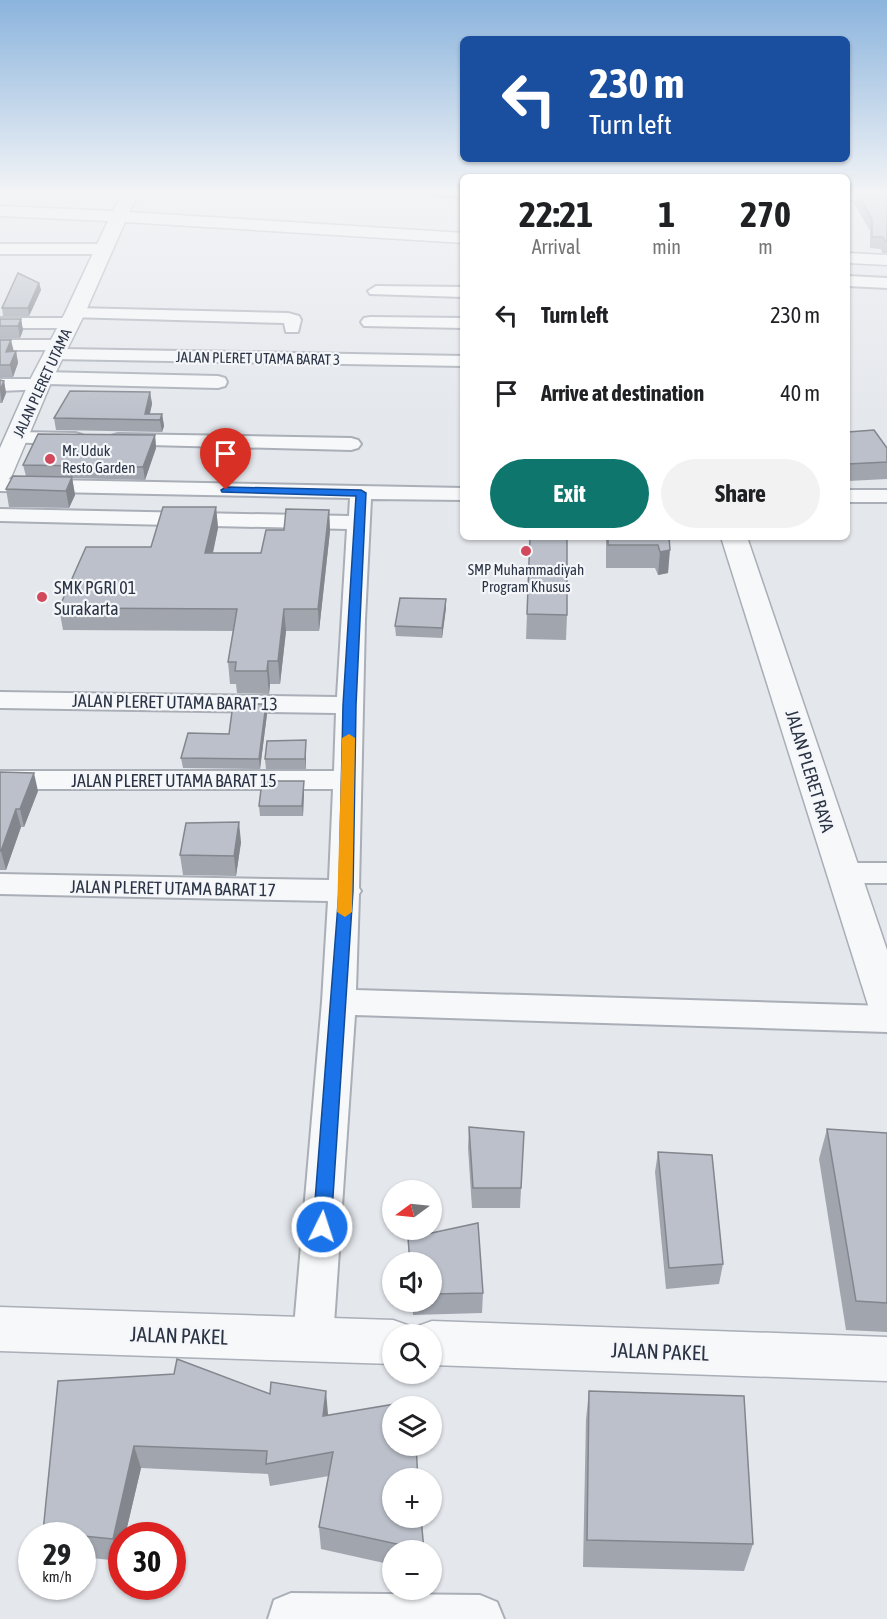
<!DOCTYPE html>
<html lang="en">
<head>
<meta charset="utf-8">
<style>
  body { margin:0; font-family:"Asap Condensed",sans-serif; background:#f2f2f2; color:#202124; height:100vh; display:flex; flex-direction:column; font-size:22px; white-space:nowrap }
  * { box-sizing:border-box; margin:0 }
  p { font-size:20px; color:#757577 }
  .icon { flex:none; width:33px; height:33px; fill:none; stroke:currentColor; stroke-width:2; stroke-linecap:round; stroke-linejoin:round }
  .map { position:relative; flex:1; overflow:hidden }
  .sheet { position:absolute; left:460px; top:174px; width:390px; height:366px; display:flex; flex-direction:column; background:#fff; border-radius:9px; box-shadow:0 2px 4px #0004 }
  .sheet>* { flex:none }
  .guide { position:absolute; left:460px; top:36px; width:390px; height:126px; border-radius:9px; box-shadow:0 2px 4px #0004; background:#1a4fa0; color:#fff; overflow:hidden }
  .needle { width:39px; rotate:255deg }
  .tools { position:absolute; left:382px; top:1180px; display:grid; gap:12px }
  .tools a { display:grid; place-items:center; width:60px; height:60px; border-radius:50%; background:#fff; box-shadow:0 2px 4px #0004; font-size:30px }
  .speed { position:absolute; left:18px; top:1522px; display:flex; gap:12px; font-size:30px; font-weight:700; text-align:center }
  .speed>* { display:grid; place-content:center; width:78px; height:78px; border-radius:50%; background:#fff; box-shadow:0 2px 4px #0004; line-height:1 }
  .speed small { font-size:15px; font-weight:400 }
  .speed .limit { border:9px solid #d22; background:#fff; color:#111 }
  .pin { position:absolute; display:grid; place-items:center; width:51px; height:51px; color:#fff; margin:-62px -26px; border-radius:50% 50% 50% 0; rotate:-45deg; box-shadow:0 0 6px #0007 }
  .pin .icon { rotate:45deg }
  .me { position:absolute; width:66px; margin:-33px; rotate:4deg; stroke-linejoin:round; filter:drop-shadow(0 0 4px #0008) }
  .turn { display:flex; align-items:center; gap:21px; height:126px; padding:0 30px; font-size:27px }
  .turn .icon { width:78px; height:78px; stroke-width:2.5 }
  .turn b { display:block; font-size:42px; line-height:51px }
  .eta { display:flex; justify-content:space-evenly; align-items:center; height:102px; text-align:center }
  .eta b { font-size:36px; font-weight:700; line-height:42px }
  .primary-button { display:flex; gap:12px; margin-top:auto; padding:12px 30px }
  .primary-button a { flex:1; height:69px; border-radius:36px; background:#0f766e; color:#fff; font-size:24px; font-weight:700; line-height:69px; text-align:center }
  .primary-button a+a { background:#f2f2f2; color:#202124 }
  ul { padding:0; list-style:none }
  li { display:flex; align-items:center; gap:18px; height:78px; padding:0 30px }
  li div { flex:1 }
  li b { display:block; font-size:22px }
  li em { font-style:normal }
  .map>svg:first-child { display:block }
</style>
</head>
<body>
<div class="map">
<svg width="887" height="1619" viewBox="0 0 887 1619">
  <rect width="100%" height="100%" fill="#e4e7ec"/>
  <g fill="none" stroke-linecap="round" stroke-linejoin="round">
    <g stroke="#a9aeb7" stroke-width="4">
      <g id="minor">
        <polygon points="848,193 887,194 887,202 848,200"/>
        <polygon points="0,244 102,244 110,249 102,254 0,254"/>
        <polygon points="848,276 887,278 887,288 848,286"/>
        <polygon points="376,286 464,287 464,297 370,294 368,291"/>
        <polygon points="75,308 288,313 299,316 301,320 298,332 286,332 284,323 69,317 67,313"/>
        <polygon points="370,317 464,318 464,328 364,326 361,322 364,318"/>
        <polygon points="0,318 70,318 76,319 79,323 76,327 70,328 0,328"/>
        <polygon points="0,340 57,340 63,341 66,345 63,349 464,356 464,366 53,359 47,358 44,354 47,350 0,350"/>
        <polygon points="42,372 218,376 225,378 227,382 225,386 218,388 47,384 46,389 0,391 0,379 34,379 36,374"/>
        <polygon points="17,432 75,433 82,435 85,439 82,443 75,445 10,442 7,438 10,434"/>
        <polygon points="118,434 351,438 358,440 361,444 358,448 351,450 111,444 108,440 111,436"/>
        <polygon points="0,479 464,488 464,500 371,499 365,620 359,888 361,891 359,894 356,990 887,1006 887,1032 355,1015 333,1339 327,1352 313,1358 299,1352 293,1339 322,1002 328,901 0,894 0,874 329,880 333,789 0,789 0,771 334,771 336,713 0,708 0,692 337,697 347,529 0,521 0,509 349,516 350,498 0,491"/>
        <rect x="848" y="490" width="39" height="12"/>
        <polygon points="844,863 887,863 887,883 844,883 833,880 829,873 833,866"/>
        <polygon points="291,1593 480,1595 497,1602 504,1619 268,1619 274,1600"/>
      </g>
    </g>
    <g stroke="#a9aeb7" stroke-width="3">
      <g id="tertiary">
        <polygon points="123,193 139,193 129,212 464,233 464,243 125,222 85,313 53,378 12,475 8,480 0,482 0,448 31,378 65,313 108,221 0,216 0,206 113,211"/>
        <polygon points="848,253 887,255 887,265 848,263"/>
        <polygon points="721,537 747,537 887,950 887,1019 873,1015 868,1005"/>
        <polygon points="0,1307 393,1320 410,1326 413,1333 415,1327 432,1321 887,1337 887,1381 432,1365 432,1335 393,1335 393,1364 0,1351"/>
      </g>
    </g>
    <use href="#minor" fill="#f7f8fa" fill-rule="evenodd"/>
    <use href="#tertiary" fill="#f7f8fa" fill-rule="evenodd"/>
  </g>
  <g fill="#a1a5ae">
    <polygon points="427,193 464,193 464,200 427,197"/>
    <polygon points="856,193 887,193 887,253 882,253 881,249 870,248 870,231 854,203"/>
    <polygon points="39,283 41,290 29,316 3,316 2,308"/>
    <polygon points="0,319 21,319 23,330 20,338 0,338"/>
    <polygon points="0,340 14,351 16,351 18,363 13,377 0,377"/>
    <polygon points="0,380 4,381 6,393 2,403 0,403"/>
    <polygon points="150,392 152,404 150,414 162,414 164,426 162,432 56,430 54,418"/>
    <polygon points="848,432 887,448 887,479 848,481"/>
    <polygon points="155,435 156,448 145,480 72,478 75,495 69,508 9,507 6,489 26,476 23,465"/>
    <polygon points="216,507 218,528 213,553 261,553 284,530 329,510 330,531 319,631 286,631 280,684 270,684 269,694 237,693 236,684 230,684 228,662 233,631 63,630 59,608 151,547"/>
    <polygon points="530,537 567,615 566,640 526,639"/>
    <polygon points="606,537 669,537 668,573 658,575 655,568 606,568"/>
    <polygon points="446,608 442,638 396,636 395,626"/>
    <polygon points="267,714 260,769 183,768 181,758"/>
    <polygon points="306,750 306,769 266,769 265,759"/>
    <polygon points="0,772 38,791 24,827 21,827 6,870 0,870"/>
    <polygon points="304,781 304,791 303,816 260,816 259,806"/>
    <polygon points="241,842 236,876 183,875 180,855"/>
    <polygon points="469,1127 524,1132 520,1208 472,1208 468,1148"/>
    <polygon points="827,1129 887,1133 887,1332 846,1330 819,1159"/>
    <polygon points="658,1152 723,1264 719,1284 666,1289 655,1172"/>
    <polygon points="408,1238 483,1293 482,1313 413,1315 412,1302 432,1302 432,1263 409,1263"/>
    <polygon points="58,1381 328,1415 424,1551 393,1551 393,1565 321,1549 319,1527 329,1476 270,1486 268,1474 141,1468 125,1536 122,1536 122,1553 120,1561 82,1557 82,1536 45,1536 43,1532"/>
    <polygon points="589,1391 753,1544 744,1571 583,1567 586,1419"/>
  </g>
  <g fill="#83868d">
    <polygon points="39,283 41,290 29,316 28,308"/>
    <polygon points="21,319 23,330 20,338 18,326"/>
    <polygon points="11,340 14,352 6,352"/>
    <polygon points="16,351 18,363 13,377 10,365"/>
    <polygon points="4,381 6,393 2,403 0,390"/>
    <polygon points="150,392 152,404 148,420 145,414"/>
    <polygon points="162,414 164,426 162,432 160,420"/>
    <polygon points="155,435 156,448 145,480 143,467"/>
    <polygon points="72,477 75,495 69,508 66,491"/>
    <polygon points="216,507 218,528 208,575 205,553"/>
    <polygon points="329,510 330,531 319,631 318,609"/>
    <polygon points="670,550 668,573 658,575 660,552"/>
    <polygon points="446,599 446,608 442,638 442,628"/>
    <polygon points="284,609 286,631 280,684 278,661"/>
    <polygon points="268,661 270,684 269,694 267,671"/>
    <polygon points="266,704 267,714 260,769 259,759"/>
    <polygon points="306,740 306,769 305,759"/>
    <polygon points="34,773 38,791 24,827 20,809"/>
    <polygon points="304,781 304,791 303,816 302,806"/>
    <polygon points="16,809 21,827 6,870 1,851"/>
    <polygon points="239,822 241,842 236,876 234,856"/>
    <polygon points="326,1391 328,1414 326,1439 323,1416"/>
    <polygon points="134,1446 141,1468 125,1536 122,1536 122,1553 120,1561 113,1539"/>
  </g>
  <g fill="#bbc0ca" stroke="#83868d" stroke-width="1.5">
    <polygon points="857,193 887,193 887,241 885,241 883,237 872,237 872,219"/>
    <polygon points="18,273 39,283 28,308 2,308"/>
    <polygon points="0,319 21,319 18,326 0,326"/>
    <polygon points="0,340 11,340 6,352 16,351 10,365 0,365"/>
    <polygon points="0,380 4,381 0,390"/>
    <polygon points="70,391 150,392 145,414 162,414 160,420 54,418"/>
    <polygon points="874,430 887,448 887,462 848,464 848,432"/>
    <polygon points="38,434 155,435 143,467 23,465"/>
    <polygon points="13,476 72,477 66,491 6,489"/>
    <polygon points="163,507 216,507 205,553 261,553 266,530 284,530 286,509 329,510 318,609 284,609 278,661 268,661 267,671 235,671 236,662 228,662 237,609 59,608 86,547 151,547"/>
    <polygon points="530,537 567,537 567,615 527,614"/>
    <polygon points="608,537 669,537 670,550 660,552 658,545 608,545"/>
    <polygon points="400,598 446,599 442,628 395,626"/>
    <polygon points="233,704 266,704 259,759 181,758 188,733 229,734"/>
    <polygon points="306,740 305,759 265,759 267,741"/>
    <polygon points="0,772 34,773 20,809 16,809 1,851 0,851"/>
    <polygon points="262,781 304,781 302,806 259,806"/>
    <polygon points="239,822 234,856 180,855 186,823"/>
    <polygon points="469,1127 524,1132 521,1188 473,1188"/>
    <polygon points="827,1129 887,1133 887,1303 856,1301"/>
    <polygon points="658,1152 712,1155 723,1264 669,1268"/>
    <polygon points="478,1223 483,1293 432,1294 432,1263 410,1263 408,1238"/>
    <polygon points="177,1359 270,1394 271,1382 326,1391 323,1416 413,1401 413,1407 393,1407 393,1446 416,1446 418,1479 393,1479 393,1518 421,1518 424,1550 319,1527 333,1452 266,1464 267,1451 134,1446 113,1539 43,1532 58,1381 174,1374"/>
    <polygon points="589,1391 744,1396 753,1544 587,1540"/>
  </g>
  <linearGradient id="sky" x2="0" y2="1"><stop stop-color="#8bb4dd"/><stop offset="0.46" stop-color="#f3f4f6"/><stop offset="1" stop-color="#f3f4f6" stop-opacity="0"/></linearGradient>
  <rect width="887" height="419" fill="url(#sky)"/>
  <polygon fill="#1a73e8" stroke="#114b97" stroke-width="1.5" points="226,487 361,490 366,493 356,705 353,891 331,1227 328,1232 322,1235 315,1232 313,1227 339,891 343,705 356,496 222,492 221,490"/>
  <polygon fill="#f59e0b" points="349,734 355,738 352,912 345,917 337,912 342,738"/>
  <g fill="#d1495b" stroke="#f4f6f9" stroke-width="2">
    <circle cx="50" cy="459" r="6"/>
    <circle cx="526" cy="551" r="6"/>
    <circle cx="42" cy="597" r="6"/>
  </g>
  <g text-anchor="middle" dominant-baseline="central" stroke-width="4.5" stroke-linejoin="round" paint-order="stroke">
    <g font-size="15" fill="#2b3445" stroke="#f4f6f9">
      <text transform="translate(258 358) rotate(1)">JALAN PLERET UTAMA BARAT 3</text>
      <text transform="translate(42 383) rotate(-65)">JALAN PLERET UTAMA</text>
    </g>
    <g font-size="15" fill="#2b3445" stroke="#f4f6f9" text-anchor="start">
      <text x="62" y="450">Mr. Uduk<tspan x="62" dy="17">Resto Garden</tspan></text>
      <text x="526" y="569" text-anchor="middle">SMP Muhammadiyah<tspan x="526" dy="17">Program Khusus</tspan></text>
    </g>
    <g font-size="18" fill="#2b3445" stroke="#f4f6f9" text-anchor="start">
      <text x="54" y="587">SMK PGRI 01<tspan x="54" dy="21">Surakarta</tspan></text>
    </g>
    <g font-size="18" fill="#2b3445" stroke="#f4f6f9">
      <text transform="translate(175 702) rotate(1)">JALAN PLERET UTAMA BARAT 13</text>
      <text transform="translate(810 771) rotate(73)">JALAN PLERET RAYA</text>
      <text x="174" y="780">JALAN PLERET UTAMA BARAT 15</text>
      <text transform="translate(173 888) rotate(1)">JALAN PLERET UTAMA BARAT 17</text>
    </g>
    <g font-size="21" fill="#2b3445" stroke="#f4f6f9">
      <text transform="translate(179 1335) rotate(2)">JALAN PAKEL</text>
      <text transform="translate(660 1351) rotate(2)">JALAN PAKEL</text>
    </g>
  </g>
</svg>
<div class="tools">
<a><svg class="needle" viewBox="-14 -14 28 28"><path d="M0-13l5 13h-10z" fill="#e53935"/><path d="M0 13l5-13h-10z" fill="#757577"/></svg></a>
<a><svg class="icon" aria-label="sound" viewBox="0 0 24 24"><path d="M4 9h4l5-4v14l-5-4H4zM17 9q2 3 0 6"/></svg></a>
<a><svg class="icon" aria-label="search" viewBox="0 0 24 24"><circle cx="10" cy="10" r="6"/><path d="M15 15l6 6"/></svg></a>
<a><svg class="icon" aria-label="layers" viewBox="0 0 24 24"><path d="M12 4l9 5-9 5-9-5zM3 14l9 5 9-5"/></svg></a>
<a>+</a>
<a>−</a>
</div>
<div class="speed"><div>29<small>km/h</small></div><div class="limit">30</div></div>
<div class="pin" style="left:226px;top:490px;background:#d93025"><svg class="icon" aria-label="arrive" viewBox="0 0 24 24"><path d="M6 21V4h12l-3 4 3 4H6"/></svg></div>
<svg class="me" style="left:322px;top:1227px" viewBox="-20 -20 40 40"><circle r="17" fill="#1a73e8" stroke="#fff" stroke-width="3"/><path d="M0-11L8 9 0 5-8 9z" fill="#fff"/></svg>
<div class="guide">
<div class="turn"><svg class="icon" aria-label="left" viewBox="0 0 24 24"><path d="M17 20v-9H6M10 6l-5 5 5 5"/></svg><div><b>230 m</b>Turn left</div></div>
</div>
<section class="sheet">
<div class="eta">
<div><b>22:21</b><p>Arrival</p></div>
<div><b>1</b><p>min</p></div>
<div><b>270</b><p>m</p></div>
</div>
<ul>
<li><svg class="icon" aria-label="left" viewBox="0 0 24 24"><path d="M17 20v-9H6M10 6l-5 5 5 5"/></svg><div><b>Turn left</b></div><em>230 m</em></li>
<li><svg class="icon" aria-label="arrive" viewBox="0 0 24 24"><path d="M6 21V4h12l-3 4 3 4H6"/></svg><div><b>Arrive at destination</b></div><em>40 m</em></li>
</ul>
<div class="primary-button"><a>Exit</a><a>Share</a></div>
</section>
</div>
</body>
</html>
